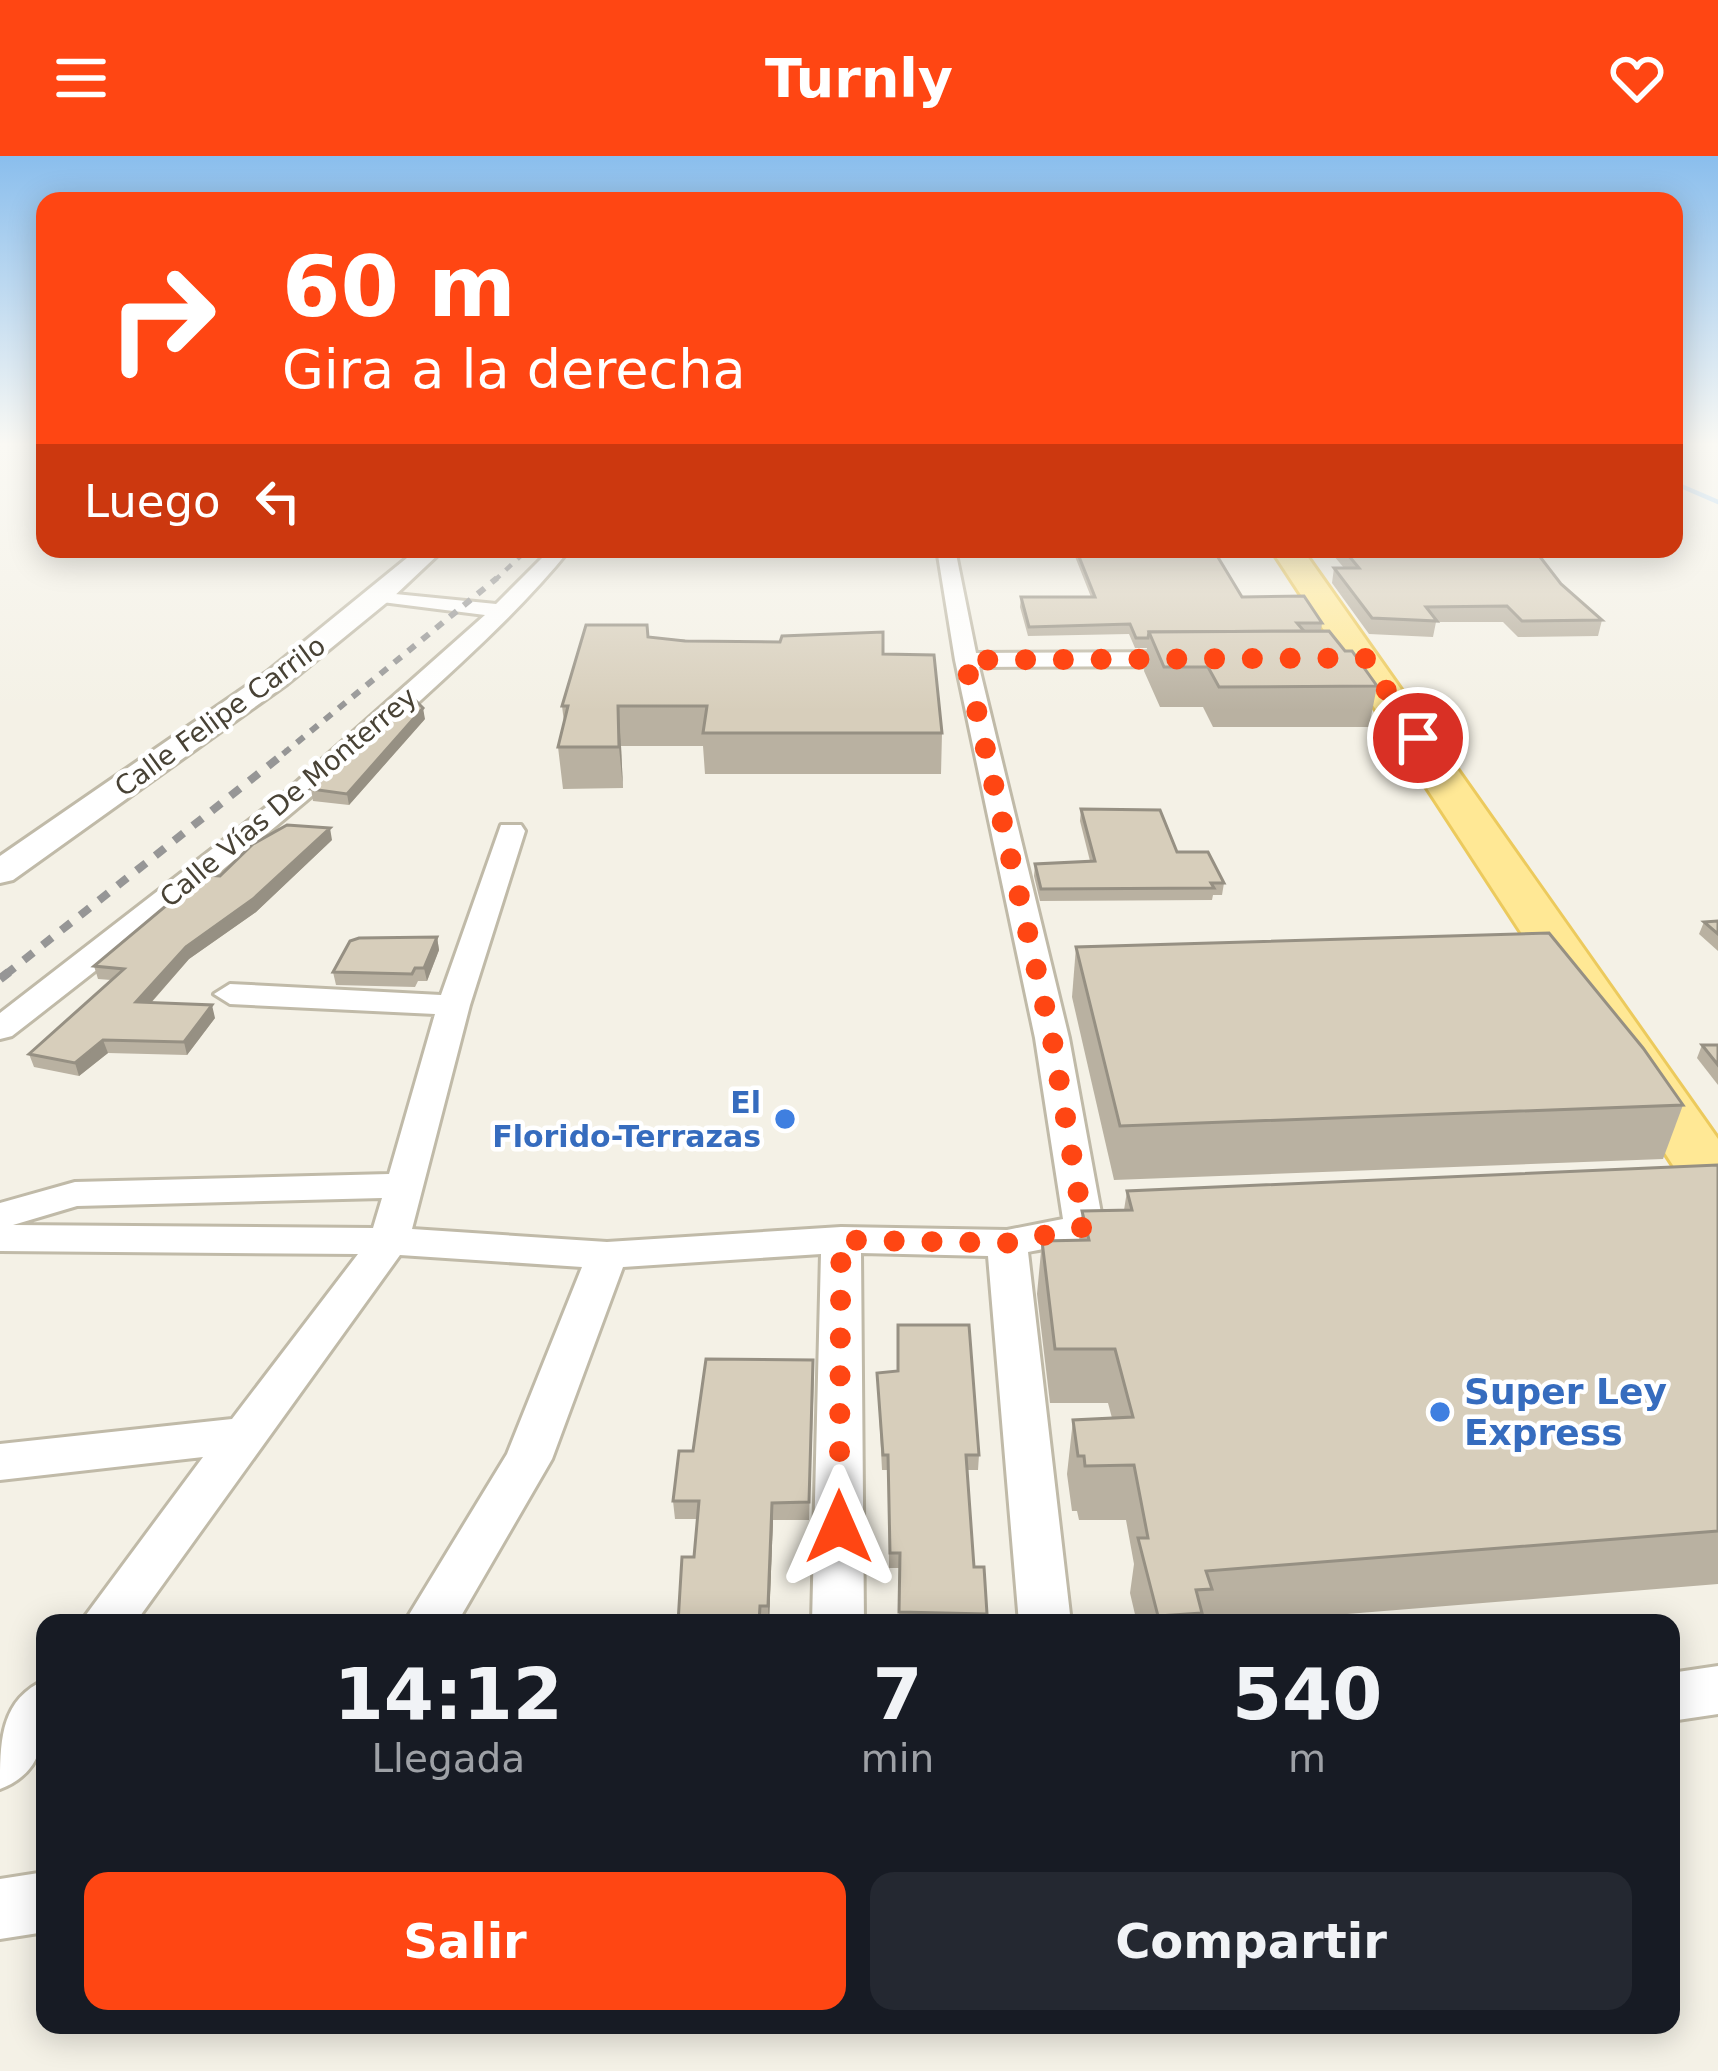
<!DOCTYPE html>
<html lang="es">
<head>
<meta charset="utf-8">
<style>
  body { margin:0; font-family:"DejaVu Sans",sans-serif; background:#242831; color:#f1f3f6; height:100vh; display:flex; flex-direction:column; font-size:45px; white-space:nowrap }
  * { box-sizing:border-box; margin:0 }
  p { font-size:39px; color:#9ea1a6 }
  .icon { flex:none; width:66px; height:66px; fill:none; stroke:currentColor; stroke-width:2; stroke-linecap:round; stroke-linejoin:round }
  .map { position:relative; flex:1; overflow:hidden }
  .panel { position:absolute; left:36px; top:1458px; width:1644px; height:420px; display:flex; flex-direction:column; background:#171b24; border-radius:24px; box-shadow:0 6px 30px #0003 }
  .panel>* { flex:none }
  .banner { position:absolute; left:36px; top:36px; width:1647px; height:366px; border-radius:24px; box-shadow:0 6px 30px #0003; background:#ff4613; color:#fff; overflow:hidden }
  .pin { position:absolute; display:grid; place-items:center; width:102px; height:102px; color:#fff; margin:-51px; border:6px solid #fff; border-radius:50%; box-shadow:0 3px 12px #0007 }
  .me { position:absolute; width:132px; margin:-66px; rotate:0deg; stroke-linejoin:round; filter:drop-shadow(0 0 9px #0008) }
  .turn { display:flex; align-items:center; gap:42px; height:252px; padding:0 48px; font-size:54px }
  .turn .icon { width:156px; height:156px; stroke-width:2.5 }
  .turn b { display:block; font-size:84px; line-height:102px }
  .then { display:flex; align-items:center; height:114px; padding:0 48px; background:#0003; gap:24px; font-size:45px }
  .eta { display:flex; justify-content:space-evenly; align-items:center; height:204px; text-align:center }
  .eta b { font-size:72px; font-weight:700; line-height:84px }
  .cta { display:flex; gap:24px; margin-top:auto; padding:24px 48px }
  .cta a { flex:1; height:138px; border-radius:24px; background:#ff4613; color:#fff; font-size:48px; font-weight:700; line-height:138px; text-align:center }
  .cta a+a { background:#242831; color:#f1f3f6 }
  header { display:flex; justify-content:space-between; align-items:center; height:156px; padding:0 48px; background:#ff4613; color:#fff; font-size:54px; font-weight:700 }
  .map>svg:first-child { display:block }
</style>
</head>
<body>
<header><svg class="icon" aria-label="menu" viewBox="0 0 24 24"><path d="M4 6h16M4 12h16M4 18h16"/></svg>Turnly<svg class="icon" aria-label="heart" viewBox="0 0 24 24"><path d="M12 20l-8-8c-3-5 5-10 8-4 3-6 11-1 8 4z"/></svg></header>
<div class="map">
<svg width="1718" height="1915" viewBox="0 0 1718 1915">
  <rect width="100%" height="100%" fill="#f4f1e6"/>
  <g fill="none" stroke-linecap="round" stroke-linejoin="round">
    <polyline stroke="#9eccf5" stroke-width="4.5" points="1674,327 1718,346"/>
    <g stroke="#c0baa8" stroke-width="6">
      <g id="minor">
        <path d="M551 393H570C523 452 464 504 409 555 282 670 147 775 12 880L0 883V857L282 639 485 459 382 446 375 444V436L496 448Z"/>
        <path d="M937 393H955L976 497 1196 496 1207 503 1196 510 979 511 1069 882 1101 1057 1141 1060 1147 1069 1141 1078C1105 1088 1065 1088 1028 1096L1071 1467H1019L988 1100 861 1097 864 1467H812L821 1098 623 1111 552 1303 457 1467H404L507 1298 582 1111 400 1099 135 1467H80L203 1301 0 1324V1288L232 1263 358 1098 0 1095V1047L75 1026 389 1018 435 858 230 848 214 838 230 828 441 839 501 669H521L525 675 470 849 412 1073 607 1086 841 1071 1007 1074 1063 1063 1035 882 955 504ZM382 1042 373 1072 13 1069 77 1050Z"/>
        <polygon points="1718,1510 1718,1558 1671,1565 1671,1517"/>
        <path d="M45 1524C45 1570 50 1614 0 1633 0 1585 0 1544 45 1524Z"/>
        <polygon points="45,1716 45,1776 0,1783 0,1723"/>
      </g>
    </g>
    <g stroke="#c0baa8" stroke-width="6">
      <polygon id="tertiary" points="418,393 444,393 391,443 287,528 13,724 0,727 0,700 267,516"/>
    </g>
    <g stroke="#ecca5d" stroke-width="6">
      <polygon id="primary" points="1271,393 1302,393 1718,983 1718,1049 1695,1043"/>
    </g>
    <use href="#minor" fill="#fff" fill-rule="evenodd"/>
    <use href="#tertiary" fill="#fff" fill-rule="evenodd"/>
    <use href="#primary" fill="#ffe895" fill-rule="evenodd"/>
    <polyline stroke="#969696" stroke-width="4.5" stroke-dasharray="8 8" stroke-linecap="butt" points="494,425 528,393"/>
    <polyline stroke="#969696" stroke-width="6" stroke-dasharray="9 9" stroke-linecap="butt" points="283,598 497,422"/>
    <polyline stroke="#969696" stroke-width="8" stroke-dasharray="12 12" stroke-linecap="butt" points="5,819 287,595"/>
    <polyline stroke="#969696" stroke-width="9" stroke-dasharray="15 15" stroke-linecap="butt" points="0,823 9,816"/>
  </g>
  <g fill="#b9b1a1">
    <polygon points="1075,393 1213,393 1242,441 1322,467 1321,475 1345,495 1377,530 1369,571 1213,571 1203,551 1160,551 1144,515 1147,492 1135,492 1129,478 1028,480 1020,451 1021,441 1091,441 1074,398"/>
    <polygon points="1335,393 1534,393 1561,428 1602,464 1598,480 1518,481 1503,466 1436,466 1433,481 1369,478 1332,427 1334,412 1344,412 1334,400"/>
    <polygon points="648,481 883,498 942,577 941,618 705,618 703,590 621,590 623,632 563,633 558,591 564,566 562,550"/>
    <polygon points="425,563 349,649 313,645 311,633"/>
    <polygon points="1081,653 1177,696 1224,727 1222,739 1213,739 1212,744 1040,745 1034,720 1035,708 1090,705 1080,665"/>
    <polygon points="332,684 256,756 189,803 151,847 215,862 187,899 108,897 79,920 34,911 29,898 111,824 98,823 94,810 176,749 220,720"/>
    <polygon points="1718,765 1718,795 1699,778 1704,766"/>
    <polygon points="437,781 439,794 427,825 418,825 415,831 336,829 333,816"/>
    <polygon points="1076,791 1683,949 1663,1003 1114,1024 1072,841"/>
    <polygon points="1702,889 1718,889 1718,929 1697,902"/>
    <polygon points="1718,1009 1718,1428 1235,1467 1137,1467 1130,1437 1134,1408 1126,1364 1079,1364 1077,1355 1072,1355 1067,1318 1073,1264 1112,1262 1108,1247 1050,1247 1037,1138 1042,1085 1079,1085 1082,1055 1124,1054 1127,1035"/>
    <polygon points="877,1217 979,1299 978,1314 967,1314 974,1411 987,1458 986,1467 899,1467 900,1412 889,1412 888,1314 882,1314"/>
    <polygon points="814,1221 809,1364 773,1364 769,1467 678,1467 694,1401 698,1363 675,1363 673,1345"/>
  </g>
  <g fill="#969083">
    <polygon points="618,550 621,590 623,632 619,591"/>
    <polygon points="423,552 425,563 349,649 347,638"/>
    <polygon points="330,672 332,684 256,756 189,803 140,859 136,846 186,791"/>
    <polygon points="437,781 439,794 427,825 424,812"/>
    <polygon points="212,849 215,862 187,899 184,886"/>
    <polygon points="103,884 108,897 79,920 75,907"/>
    <polygon points="772,1347 773,1364 769,1467 768,1450"/>
  </g>
  <g fill="#d7cebb" stroke="#969083" stroke-width="3">
    <polygon points="1076,393 1213,393 1242,441 1304,440 1322,467 1297,467 1304,475 1149,476 1148,482 1136,482 1130,468 1029,471 1021,441 1095,441"/>
    <polygon points="1343,393 1534,393 1561,428 1602,464 1522,465 1507,450 1426,451 1437,465 1372,462 1334,412 1359,412"/>
    <polygon points="586,469 647,469 648,481 685,485 780,486 782,480 883,476 883,498 934,499 942,577 703,577 707,550 618,550 619,591 558,591 568,550 562,550"/>
    <polygon points="1329,475 1345,495 1352,495 1377,530 1219,531 1208,511 1164,511 1149,476"/>
    <polygon points="415,544 423,552 347,638 311,633"/>
    <polygon points="1081,653 1160,654 1177,696 1208,696 1224,727 1211,727 1214,732 1041,733 1035,708 1095,705"/>
    <polygon points="287,669 330,672 253,743 186,791 136,846 212,849 184,886 103,884 75,907 29,898 124,813 94,810 168,748 176,749 206,719 220,720 253,688"/>
    <polygon points="1718,765 1718,778 1704,766"/>
    <polygon points="1549,777 1643,892 1683,949 1120,970 1076,791"/>
    <polygon points="437,781 424,812 415,812 412,818 333,816 350,785 359,782"/>
    <polygon points="1702,889 1718,889 1718,909"/>
    <polygon points="1718,1009 1718,1375 1206,1415 1212,1433 1196,1434 1202,1457 1158,1460 1138,1382 1148,1382 1134,1309 1085,1310 1084,1300 1078,1300 1073,1264 1133,1261 1115,1193 1055,1193 1042,1085 1089,1084 1082,1055 1132,1054 1127,1035"/>
    <polygon points="898,1169 969,1169 979,1299 966,1299 974,1411 984,1411 987,1458 899,1456 900,1397 890,1397 888,1299 883,1299 877,1217 898,1215"/>
    <polygon points="706,1203 813,1204 809,1346 772,1347 768,1450 760,1450 759,1467 678,1467 682,1401 694,1401 699,1345 673,1345 679,1295 693,1295"/>
  </g>
  <linearGradient id="sky" x2="0" y2="1"><stop stop-color="#8abeed"/><stop offset="0.52" stop-color="#faf9f4"/><stop offset="1" stop-color="#faf9f4" stop-opacity="0"/></linearGradient>
  <rect width="1718" height="555" fill="url(#sky)"/>
  <g fill="none" stroke-linecap="round" stroke-linejoin="round">
    <polyline stroke="#ff4613" stroke-width="21" stroke-dasharray="0 37.8" points="839,1371 841,1084 1007,1087 1084,1071 1052,882 965,504 1365,502 1418,582"/>
  </g>
  <g fill="#3f7fe0" stroke="#fff" stroke-width="4.5">
    <circle cx="785" cy="963" r="12"/>
    <circle cx="1440" cy="1256" r="12"/>
  </g>
  <g text-anchor="middle" dominant-baseline="central" stroke-width="9" stroke-linejoin="round" paint-order="stroke">
    <g font-size="27" fill="#484235" stroke="#fff">
      <text transform="translate(220 560) rotate(-36)">Calle Felipe Carrilo</text>
      <text transform="translate(288 641) rotate(-40)">Calle Vías De Monterrey</text>
    </g>
    <g font-size="30" font-weight="bold" fill="#366cbe" stroke="#fff" text-anchor="end">
      <text x="761" y="946">El<tspan x="761" dy="34">Florido-Terrazas</tspan></text>
    </g>
    <g font-size="36" font-weight="bold" fill="#366cbe" stroke="#fff" text-anchor="start">
      <text x="1464" y="1235">Super Ley<tspan x="1464" dy="41">Express</tspan></text>
    </g>
  </g>
</svg>
<div class="pin" style="left:1418px;top:582px;background:#d93025"><svg class="icon" aria-label="arrive" viewBox="0 0 24 24"><path d="M6 21V4h12l-3 4 3 4H6"/></svg></div>
<svg class="me" style="left:839px;top:1371px" viewBox="-20 -20 40 40"><path d="M0-17L14 15 0 8-14 15z" fill="#ff4613" stroke="#fff" stroke-width="4"/></svg>
<div class="banner">
<div class="turn"><svg class="icon" aria-label="right" viewBox="0 0 24 24"><path d="M7 20v-9h11M14 6l5 5-5 5"/></svg><div><b>60 m</b>Gira a la derecha</div></div>
<div class="then">Luego<svg class="icon" aria-label="left" viewBox="0 0 24 24"><path d="M17 20v-9H6M10 6l-5 5 5 5"/></svg></div>
</div>
<section class="panel">
<div class="eta">
<div><b>14:12</b><p>Llegada</p></div>
<div><b>7</b><p>min</p></div>
<div><b>540</b><p>m</p></div>
</div>
<div class="cta"><a>Salir</a><a>Compartir</a></div>
</section>
</div>
</body>
</html>
